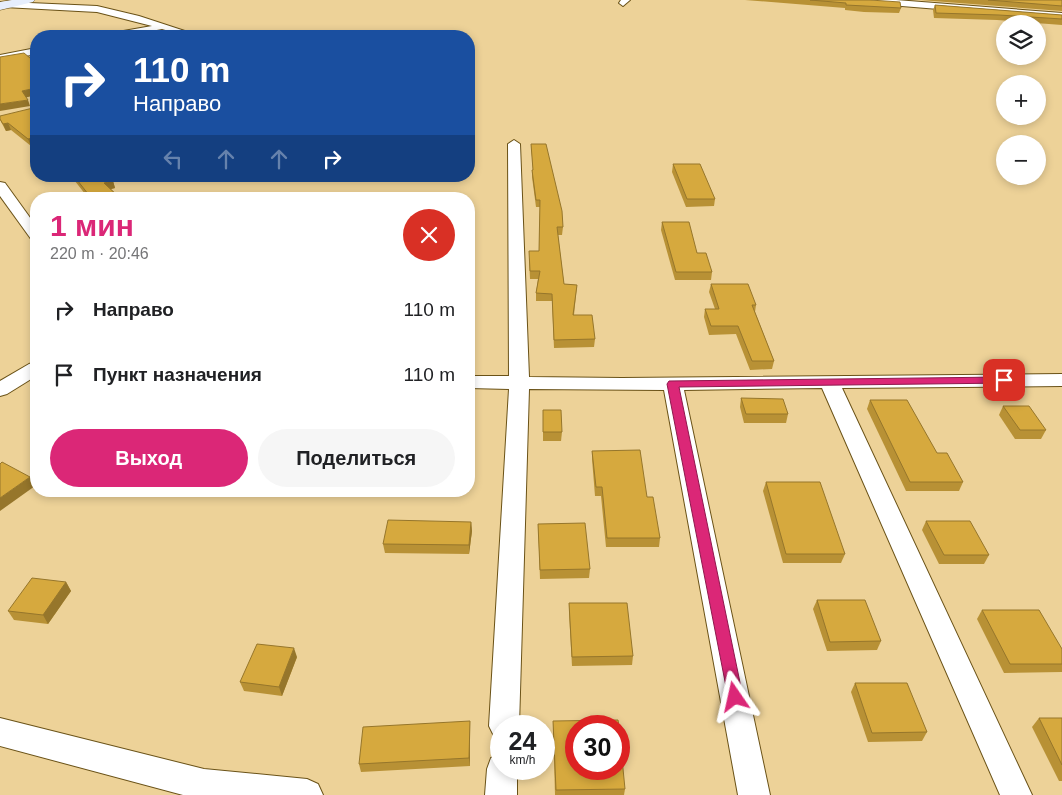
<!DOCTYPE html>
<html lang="ru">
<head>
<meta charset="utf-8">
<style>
  body { margin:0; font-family:Arial,sans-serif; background:#f6f6f6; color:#202124; height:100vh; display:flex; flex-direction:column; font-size:19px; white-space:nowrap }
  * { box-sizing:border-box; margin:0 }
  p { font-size:16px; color:#757577 }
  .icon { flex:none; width:28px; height:28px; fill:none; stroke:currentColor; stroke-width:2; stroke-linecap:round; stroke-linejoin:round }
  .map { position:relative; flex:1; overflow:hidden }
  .drawer { position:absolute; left:30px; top:192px; width:445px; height:305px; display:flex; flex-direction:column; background:#fff; border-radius:20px; box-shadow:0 2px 8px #0003 }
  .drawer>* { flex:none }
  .hud { position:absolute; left:30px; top:30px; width:445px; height:152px; border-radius:20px; box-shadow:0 2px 8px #0003; background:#1a4fa0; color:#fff; overflow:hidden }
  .fabs { position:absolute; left:996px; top:15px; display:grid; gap:10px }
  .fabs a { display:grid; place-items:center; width:50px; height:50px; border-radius:50%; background:#fff; box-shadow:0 2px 8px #0003; font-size:25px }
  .speed { position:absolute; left:490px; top:715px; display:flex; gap:10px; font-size:25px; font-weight:700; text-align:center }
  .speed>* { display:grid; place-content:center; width:65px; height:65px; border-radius:50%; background:#fff; box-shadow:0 2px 8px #0003; line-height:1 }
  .speed small { font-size:12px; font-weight:400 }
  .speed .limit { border:8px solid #d22; background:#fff; color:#111 }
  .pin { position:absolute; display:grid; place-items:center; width:42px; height:42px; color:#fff; margin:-21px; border-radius:10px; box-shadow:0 2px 8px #0006 }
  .me { position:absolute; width:55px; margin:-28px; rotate:349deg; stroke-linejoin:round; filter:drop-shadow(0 0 4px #0008) }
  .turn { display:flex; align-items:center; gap:18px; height:105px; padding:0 20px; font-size:22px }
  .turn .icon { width:65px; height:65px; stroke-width:2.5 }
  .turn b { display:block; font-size:35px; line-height:42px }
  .lanes { display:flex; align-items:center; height:48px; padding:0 20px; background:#0003; justify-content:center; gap:25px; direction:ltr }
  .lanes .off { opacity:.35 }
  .round { display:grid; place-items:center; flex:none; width:52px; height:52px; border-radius:26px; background:#f6f6f6 }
  .overview { display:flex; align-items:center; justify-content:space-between; height:85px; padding:0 20px }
  h1 { font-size:30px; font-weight:600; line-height:38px; color:#db2777 }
  .cta { display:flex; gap:10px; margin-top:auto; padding:10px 20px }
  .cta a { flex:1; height:58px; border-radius:30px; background:#db2777; color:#fff; font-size:20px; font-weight:600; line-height:58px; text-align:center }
  .cta a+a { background:#f6f6f6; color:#202124 }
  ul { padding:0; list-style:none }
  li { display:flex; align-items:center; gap:15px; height:65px; padding:0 20px }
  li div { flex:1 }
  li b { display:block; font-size:19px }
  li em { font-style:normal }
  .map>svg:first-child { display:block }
</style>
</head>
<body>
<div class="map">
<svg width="1062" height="795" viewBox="0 0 1062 795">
  <rect width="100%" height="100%" fill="#edd298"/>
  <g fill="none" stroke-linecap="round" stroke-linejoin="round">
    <g stroke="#6a5217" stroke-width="2">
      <g id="street">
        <polygon points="621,0 630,0 623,6 619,3"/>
        <polygon points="861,0 896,0 1062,13 1062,19 865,3"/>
        <polygon points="7,2 97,6 139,16 200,36 186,36 162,29 125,36 107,36 112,33 152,26 97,12 4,7 3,5"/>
        <polygon points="36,48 36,54 0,61 0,55"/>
        <polygon points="514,140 520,144 529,377 622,378 1062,374 1062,386 842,388 1032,795 1000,795 822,388 684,390 770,795 738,795 664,390 529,389 519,726 501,726 501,739 494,736 489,726 509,389 469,388 469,376 509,376 508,144"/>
        <polygon points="0,182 5,183 36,226 36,241 31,239 0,196"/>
        <polygon points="36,362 36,376 7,394 0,396 0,381 29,364"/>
        <polygon points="0,718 204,769 307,779 318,784 323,795 183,795 0,746"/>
        <polygon points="501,754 501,769 517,769 517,795 485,795 487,769 491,758"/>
      </g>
    </g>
    <g stroke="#6a5217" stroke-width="1">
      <polygon id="secondary" points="12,0 35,0 33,2 0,10 0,2"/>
    </g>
    <use href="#street" fill="#fff" fill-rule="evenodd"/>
    <use href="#secondary" fill="#e6eefd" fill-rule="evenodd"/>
  </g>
  <g fill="#b89135">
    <polygon points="745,0 870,0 901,8 899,13 864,12 845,10 845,8"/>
    <polygon points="920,0 1062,0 1062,11"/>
    <polygon points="935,5 1062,15 1062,25 997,20 934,18 933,10"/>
    <polygon points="36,113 36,144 31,146 11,130 6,131 0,120 0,116"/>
    <polygon points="531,144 563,227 562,235 558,235 564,284 577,285 574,315 595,339 594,347 554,348 552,301 536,301 536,293 538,279 530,279 529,259 539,251 540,207 536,207 532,177 532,170 533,170"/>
    <polygon points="673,164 715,199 714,206 686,207 672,172"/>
    <polygon points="71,176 109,176 113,181 115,188 111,189 121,199 89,199"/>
    <polygon points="662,222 697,253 712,272 711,280 675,280 661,230"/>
    <polygon points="711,284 756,305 755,312 774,361 772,369 750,370 736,334 709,335 704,317 705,309 715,309 709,292"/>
    <polygon points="741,398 788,414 786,423 744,423 740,407"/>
    <polygon points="870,400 937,453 963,482 959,491 906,491 867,409"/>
    <polygon points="1003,406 1046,430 1041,439 1015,439 999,415"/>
    <polygon points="543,410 562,432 561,441 543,441"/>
    <polygon points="592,451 647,497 660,538 659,547 606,547 601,496 595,496 592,459"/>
    <polygon points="766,482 845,554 841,563 783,563 763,491"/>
    <polygon points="926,521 989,555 984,564 939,564 922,530"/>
    <polygon points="471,522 472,531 469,554 385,553 383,544"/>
    <polygon points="538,524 590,569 589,578 540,579"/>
    <polygon points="66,582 71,591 48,624 14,620 8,611"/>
    <polygon points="817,600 881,641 877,650 827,651 813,609"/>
    <polygon points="569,603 633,656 632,665 572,666 569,612"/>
    <polygon points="982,610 1062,649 1062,672 1004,673 977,619"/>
    <polygon points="297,657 282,696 244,691 240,682"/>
    <polygon points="855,683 927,732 922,741 868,742 851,692"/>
    <polygon points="1039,718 1062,718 1062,781 1059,781 1032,727"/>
    <polygon points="470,721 470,766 361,772 359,764"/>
    <polygon points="553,721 625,789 624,795 555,795"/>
  </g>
  <g fill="#96762b">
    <polygon points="36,88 36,95 24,98 22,91"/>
    <polygon points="28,100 30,106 0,111 0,104"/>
    <polygon points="8,123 11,130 6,131 3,124"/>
    <polygon points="36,137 36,144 31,146 28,139"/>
    <polygon points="113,181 115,188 107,190 104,183"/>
    <polygon points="470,397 471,406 469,423 469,410"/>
    <polygon points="30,477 35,486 0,511 0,498"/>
    <polygon points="471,522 472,531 469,554 469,545"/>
    <polygon points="66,582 71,591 48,624 43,615"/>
    <polygon points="294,648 297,657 282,696 279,687"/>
    <polygon points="470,721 470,766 469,758"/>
  </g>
  <g fill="#d6a93e" stroke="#96762b">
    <polygon points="810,0 870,0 900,2 901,8 865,6 846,5 846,3"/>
    <polygon points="988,0 1062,0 1062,6"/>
    <polygon points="935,5 1062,15 1062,19 999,15 936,13"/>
    <polygon points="24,53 36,63 36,88 22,91 28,100 0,104 0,57"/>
    <polygon points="33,108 36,113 36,137 28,139 8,123 3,124 0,119 0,116"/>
    <polygon points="531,144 546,144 562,211 563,227 557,227 564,284 577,285 573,315 592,315 595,339 554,340 552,294 536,293 540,271 530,271 529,251 539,251 540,200 536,200 532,170 533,170"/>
    <polygon points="673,164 700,164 715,199 687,199"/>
    <polygon points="74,176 109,176 113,181 104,183 121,199 92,199"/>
    <polygon points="662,222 689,222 697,253 706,253 712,272 676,272"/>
    <polygon points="711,284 748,284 756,305 752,305 774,361 752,361 738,326 711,326 705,309 719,309"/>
    <polygon points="469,397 470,397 469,410"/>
    <polygon points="741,398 783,399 788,414 746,414"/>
    <polygon points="870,400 907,400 937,453 947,453 963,482 910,482"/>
    <polygon points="1003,406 1029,406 1046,430 1020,430"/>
    <polygon points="543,410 561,410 562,432 543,432"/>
    <polygon points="640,450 647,497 653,497 660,538 607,538 602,487 596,487 592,451"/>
    <polygon points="2,462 30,477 0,498 0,464"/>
    <polygon points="766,482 820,482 845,554 786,554"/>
    <polygon points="388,520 471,522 469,545 383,544"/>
    <polygon points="926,521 970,521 989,555 944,555"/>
    <polygon points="585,523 590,569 540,570 538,524"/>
    <polygon points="32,578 66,582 43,615 8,611"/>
    <polygon points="817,600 865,600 881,641 830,642"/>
    <polygon points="569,603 627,603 633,656 572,657"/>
    <polygon points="982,610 1039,610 1062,649 1062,664 1010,664"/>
    <polygon points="257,644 294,648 279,687 240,682"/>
    <polygon points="855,683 907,683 927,732 872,733"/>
    <polygon points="1039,718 1062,718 1062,765"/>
    <polygon points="618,720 619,726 576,726 576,769 619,769 619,728 625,789 556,790 553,721"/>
    <polygon points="470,721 469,758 359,764 363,727"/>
  </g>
  <polygon fill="#db2777" stroke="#8e194d" points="1004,377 1009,380 1008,383 679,387 743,697 741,702 735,705 729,702 667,384 669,381"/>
</svg>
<div class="fabs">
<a><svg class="icon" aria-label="layers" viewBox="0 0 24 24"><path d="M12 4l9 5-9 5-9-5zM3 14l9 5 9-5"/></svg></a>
<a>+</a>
<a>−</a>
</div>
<div class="speed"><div>24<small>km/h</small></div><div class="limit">30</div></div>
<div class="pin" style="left:1004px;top:380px;background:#d93025"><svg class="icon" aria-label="arrive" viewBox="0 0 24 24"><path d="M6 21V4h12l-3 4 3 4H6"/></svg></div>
<svg class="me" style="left:735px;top:697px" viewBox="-20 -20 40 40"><path d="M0-17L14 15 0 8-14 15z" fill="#db2777" stroke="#fff" stroke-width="4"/></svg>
<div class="hud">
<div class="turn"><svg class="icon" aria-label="right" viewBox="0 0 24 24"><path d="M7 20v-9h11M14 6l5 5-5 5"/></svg><div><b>110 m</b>Направо</div></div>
<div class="lanes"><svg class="icon off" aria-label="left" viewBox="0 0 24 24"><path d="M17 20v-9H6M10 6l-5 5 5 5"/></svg><svg class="icon off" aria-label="ahead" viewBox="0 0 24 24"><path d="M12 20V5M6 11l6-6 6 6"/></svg><svg class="icon off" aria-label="ahead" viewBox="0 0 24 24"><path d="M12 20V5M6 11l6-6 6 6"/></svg><svg class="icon" aria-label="right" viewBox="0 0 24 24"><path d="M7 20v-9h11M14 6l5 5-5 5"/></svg></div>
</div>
<section class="drawer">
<div class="overview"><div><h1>1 мин</h1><p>220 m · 20:46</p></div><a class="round" style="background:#d93025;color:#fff"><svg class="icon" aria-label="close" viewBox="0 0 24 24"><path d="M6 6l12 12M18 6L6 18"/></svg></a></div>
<ul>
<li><svg class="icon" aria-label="right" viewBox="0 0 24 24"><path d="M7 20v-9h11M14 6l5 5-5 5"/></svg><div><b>Направо</b></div><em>110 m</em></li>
<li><svg class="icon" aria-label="arrive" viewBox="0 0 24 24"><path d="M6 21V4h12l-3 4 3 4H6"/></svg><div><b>Пункт назначения</b></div><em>110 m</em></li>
</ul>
<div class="cta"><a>Выход</a><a>Поделиться</a></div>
</section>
</div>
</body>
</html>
